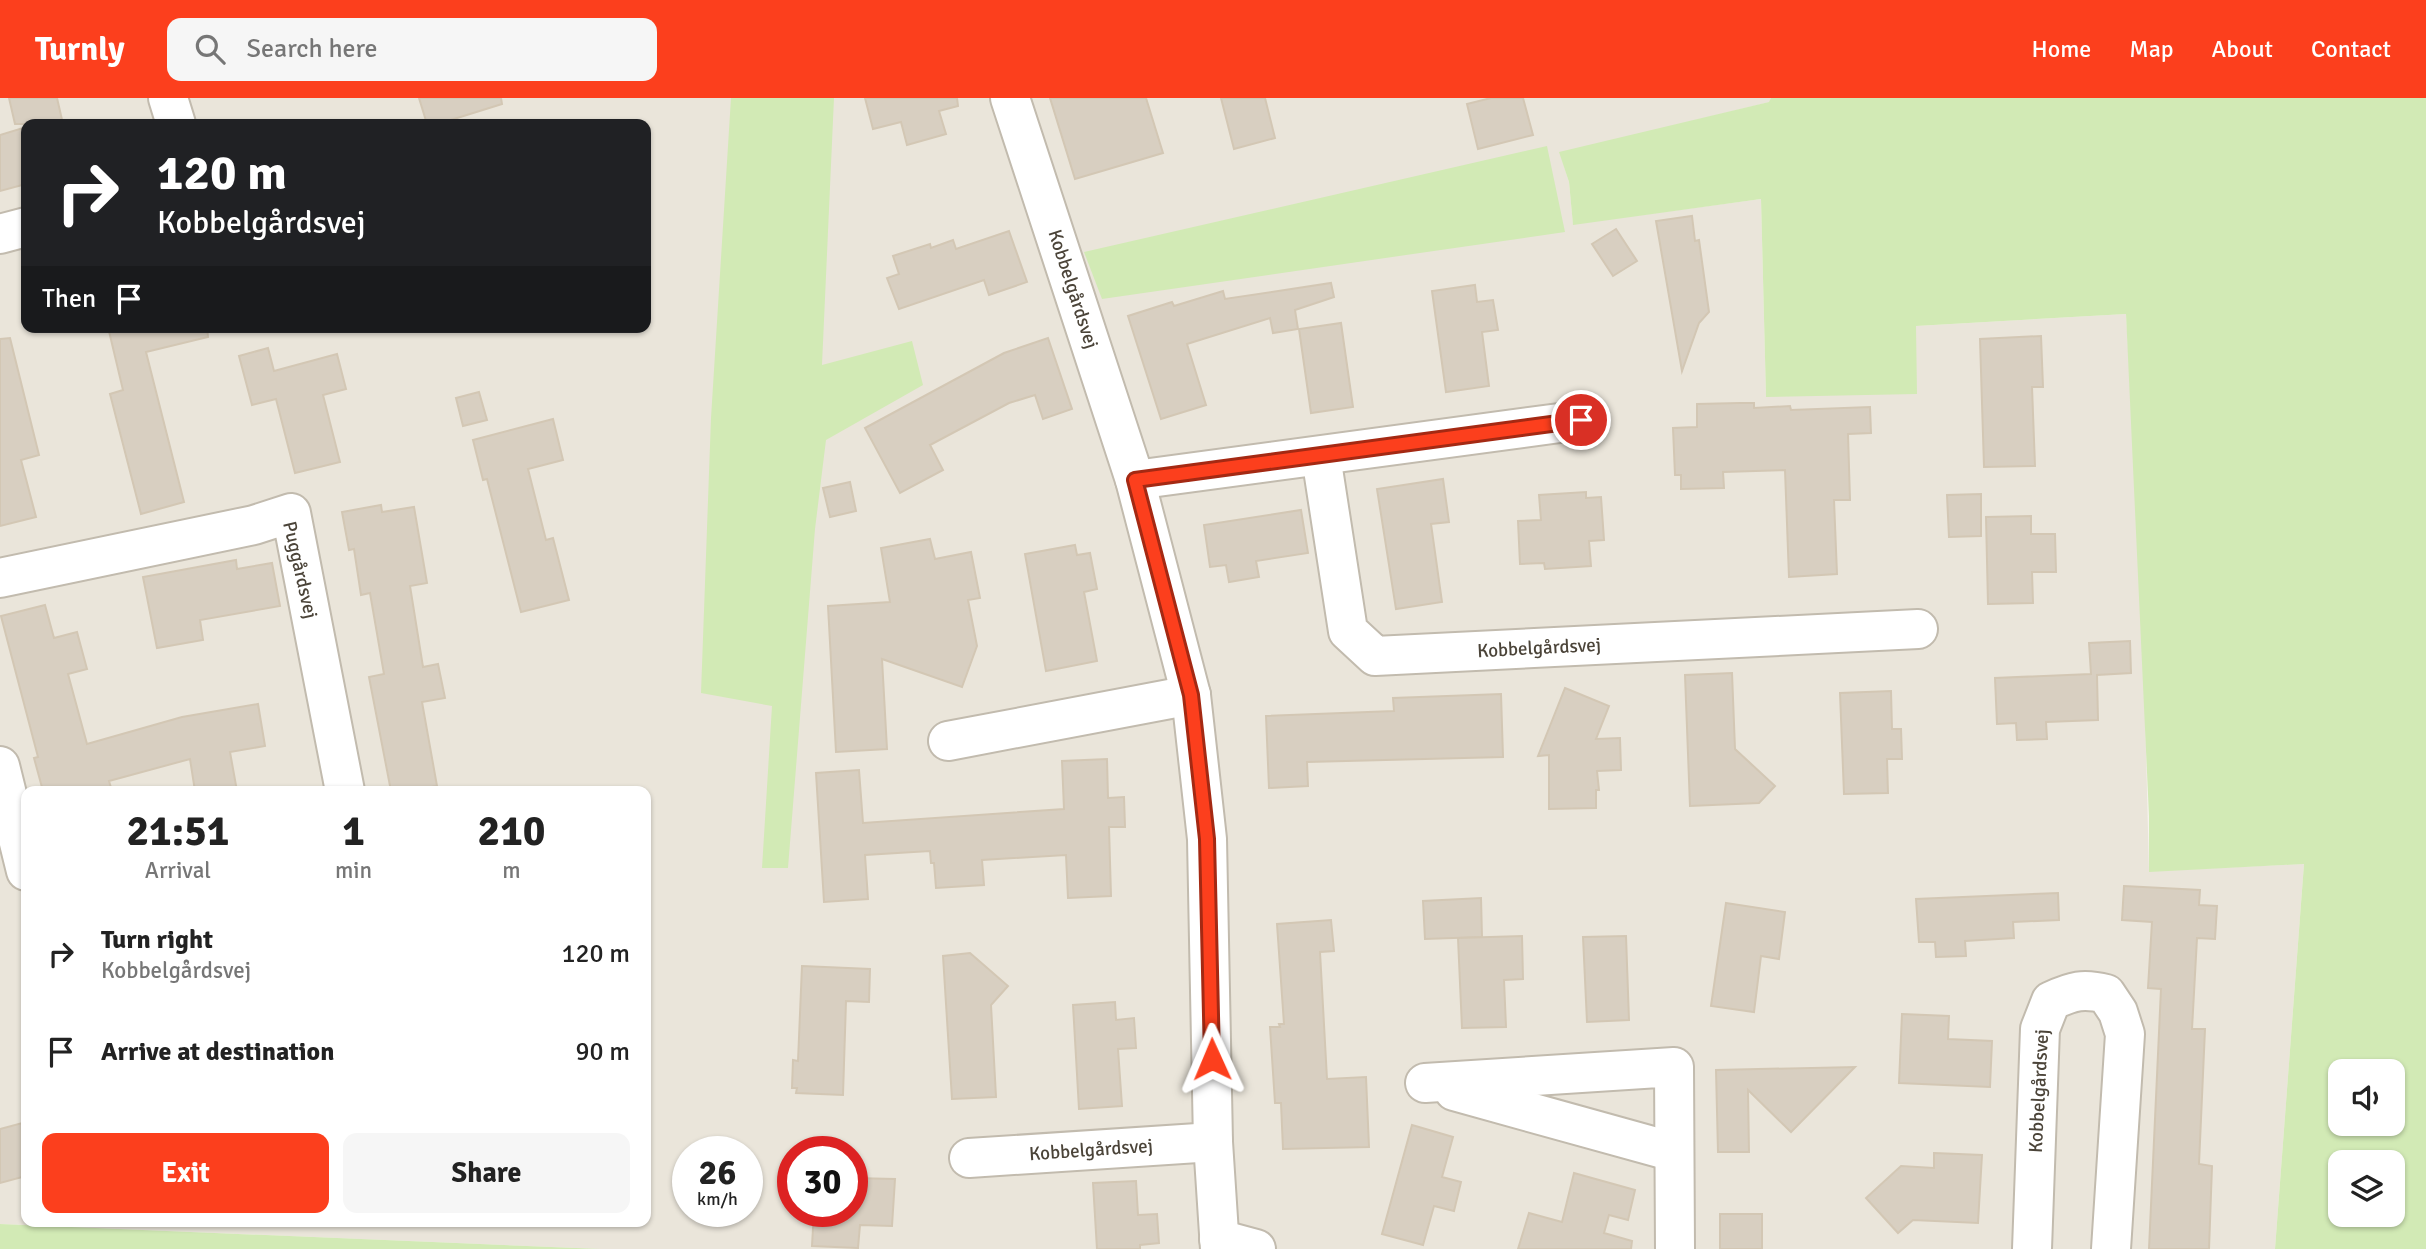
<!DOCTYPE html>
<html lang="en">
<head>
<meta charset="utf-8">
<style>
  body { margin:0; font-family:Signika,sans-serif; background:#f6f6f6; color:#222; height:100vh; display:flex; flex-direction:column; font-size:26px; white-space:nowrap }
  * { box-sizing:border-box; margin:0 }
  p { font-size:23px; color:#767676 }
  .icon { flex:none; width:38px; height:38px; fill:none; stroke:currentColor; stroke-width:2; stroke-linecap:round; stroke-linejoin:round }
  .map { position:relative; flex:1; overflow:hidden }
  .sheet { position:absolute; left:21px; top:688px; width:630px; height:441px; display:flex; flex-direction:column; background:#fff; border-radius:14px; box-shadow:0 2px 5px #0004 }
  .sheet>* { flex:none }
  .banner { position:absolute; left:21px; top:21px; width:630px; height:214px; border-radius:14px; box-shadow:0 2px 5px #0004; background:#202124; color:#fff; overflow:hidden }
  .tools { position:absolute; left:2328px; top:961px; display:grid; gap:14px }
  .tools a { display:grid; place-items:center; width:77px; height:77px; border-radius:14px; background:#fff; box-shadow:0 2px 5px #0004; font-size:35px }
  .speed { position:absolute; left:672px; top:1038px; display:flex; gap:14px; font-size:35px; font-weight:700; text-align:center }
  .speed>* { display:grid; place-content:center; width:91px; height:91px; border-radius:50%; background:#fff; box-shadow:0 2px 5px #0004; line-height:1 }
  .speed small { font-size:18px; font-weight:400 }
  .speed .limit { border:10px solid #d22; background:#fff; color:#111 }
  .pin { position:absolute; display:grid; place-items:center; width:60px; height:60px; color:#fff; margin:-30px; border:4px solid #fff; border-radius:50%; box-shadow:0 2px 7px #0007 }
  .me { position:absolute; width:77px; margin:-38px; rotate:359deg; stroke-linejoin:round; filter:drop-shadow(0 0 5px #0008) }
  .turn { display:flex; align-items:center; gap:24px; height:147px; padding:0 21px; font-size:32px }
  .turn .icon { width:91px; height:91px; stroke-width:2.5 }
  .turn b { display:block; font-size:49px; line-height:60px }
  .then { display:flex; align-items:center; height:66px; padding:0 21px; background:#0003; gap:14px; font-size:26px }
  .eta { display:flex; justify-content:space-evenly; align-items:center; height:119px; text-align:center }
  .eta b { font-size:42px; font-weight:800; line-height:49px }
  .primary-button { display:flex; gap:14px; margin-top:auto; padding:14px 21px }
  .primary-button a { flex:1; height:80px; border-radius:14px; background:#fc3f1d; color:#fff; font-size:28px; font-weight:800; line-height:80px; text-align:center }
  .primary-button a+a { background:#f6f6f6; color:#222 }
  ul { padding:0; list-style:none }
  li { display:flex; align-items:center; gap:21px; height:98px; padding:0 21px }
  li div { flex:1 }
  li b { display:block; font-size:26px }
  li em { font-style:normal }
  header { display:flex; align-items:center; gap:42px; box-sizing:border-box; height:98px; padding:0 35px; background:#fc3f1d; color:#fff }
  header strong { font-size:33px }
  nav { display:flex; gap:38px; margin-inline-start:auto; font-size:24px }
  .search { width:490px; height:63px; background:#f6f6f6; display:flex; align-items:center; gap:18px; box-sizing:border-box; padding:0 24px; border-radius:14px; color:#767676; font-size:26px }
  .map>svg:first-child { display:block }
</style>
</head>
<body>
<header>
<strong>Turnly</strong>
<div class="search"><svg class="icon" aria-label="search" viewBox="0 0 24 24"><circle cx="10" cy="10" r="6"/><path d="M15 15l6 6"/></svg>Search here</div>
<nav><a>Home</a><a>Map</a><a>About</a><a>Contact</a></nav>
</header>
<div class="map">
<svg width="2426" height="1151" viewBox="0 0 2426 1151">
  <rect width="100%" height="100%" fill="#f6f3ec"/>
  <path fill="#eae5da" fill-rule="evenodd" d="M0 0H1771L1770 4 1560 55 1569 84 1573 126 1761 101 1766 299 1916 228 2126 216 2142 495 2149 773 2304 766 2275 1151H601L0 1126ZM26 26H646V229H26ZM26 693H646V1124H26ZM688 1054H747V1113H688ZM793 1054H852V1113H793Z"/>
  <g fill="#d2eab5" fill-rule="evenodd">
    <polygon points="731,0 834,0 822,267 912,243 923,287 826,342 815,431 788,770 762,770 772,608 701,595 711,320"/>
    <path d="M1771 0H2426V1151H2275L2304 766 2149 774V718L2126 216 1916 228 1917 296 1766 299 1761 101 1573 127 1569 84 1559 54 1769 4ZM2392 973V1026H2340V973ZM2392 1064V1116H2340V1064Z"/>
    <polygon points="1547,48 1565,134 1102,201 1084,154"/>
    <polygon points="0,1126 601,1151 0,1151"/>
  </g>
  <g fill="#d8cfc1" stroke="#d3c7b4" stroke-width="2">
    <polygon points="9,0 57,0 63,26 15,26"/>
    <polygon points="419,0 501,0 502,6 438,26 427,26"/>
    <polygon points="865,0 957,0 958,8 939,13 946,36 907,47 901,24 873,31"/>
    <polygon points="1050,0 1146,0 1163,55 1075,81"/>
    <polygon points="1221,0 1265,0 1275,40 1234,51"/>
    <polygon points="1491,0 1523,0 1533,37 1478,51 1467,6"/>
    <polygon points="26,29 26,86 0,93 0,37"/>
    <polygon points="1692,118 1695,143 1699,142 1709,214 1699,225 1682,273 1656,123"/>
    <polygon points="1616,131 1637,163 1613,178 1592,146"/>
    <polygon points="1009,133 1027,184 989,197 984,182 899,211 887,180 899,176 893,158 930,146 931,150 953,142 956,151"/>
    <polygon points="1331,185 1334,199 1295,212 1298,231 1273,235 1270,220 1187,246 1206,307 1161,321 1128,218 1172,204 1174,208 1223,193 1225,201"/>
    <polygon points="1475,187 1477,204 1493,202 1498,232 1482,234 1489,288 1446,294 1432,193"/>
    <polygon points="1341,225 1353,309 1311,315 1299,231"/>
    <polygon points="108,229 207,229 208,239 146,254 184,404 141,416 110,296 123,292"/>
    <polygon points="2041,238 2043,289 2032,289 2035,368 1984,369 1980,241"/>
    <polygon points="10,240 39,357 21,362 36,419 0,428 0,241"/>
    <polygon points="1048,240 1072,311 1043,321 1035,297 1009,305 930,347 943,372 900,395 865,330 1004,255"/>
    <polygon points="268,250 274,273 337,256 346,291 323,297 340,364 295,375 276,301 252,307 239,258"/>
    <polygon points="479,294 487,322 463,328 456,300"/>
    <polygon points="1740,305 1754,305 1754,310 1790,308 1791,312 1870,309 1871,335 1848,336 1850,402 1834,402 1837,476 1789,479 1785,372 1723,374 1724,390 1681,391 1681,377 1675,377 1673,330 1697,329 1697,306"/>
    <polygon points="553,321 563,362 528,371 546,442 553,440 569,502 521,514 487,381 483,382 473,342"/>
    <polygon points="1443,381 1449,424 1431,426 1442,504 1396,511 1377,391"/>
    <polygon points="850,384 856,413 830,419 823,390"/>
    <polygon points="1586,394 1586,400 1601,399 1604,442 1589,443 1591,468 1545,471 1544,465 1520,466 1518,423 1541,422 1539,397"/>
    <polygon points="1981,396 1981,438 1949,439 1947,397"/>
    <polygon points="381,407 382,414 414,409 427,485 410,488 423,569 438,566 445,600 422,604 437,688 410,693 391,693 369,579 384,576 370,495 361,497 354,451 349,452 342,414"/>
    <polygon points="1301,412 1308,455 1256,463 1259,479 1229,484 1226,467 1210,469 1204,427"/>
    <polygon points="2031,418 2031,436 2055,436 2056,474 2032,474 2033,505 1988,506 1986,419"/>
    <polygon points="930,441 935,461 971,454 980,500 968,502 977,548 962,589 882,561 887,651 836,654 828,508 890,504 881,450"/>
    <polygon points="1075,447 1077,457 1090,455 1097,491 1084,494 1097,563 1046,573 1025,456"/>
    <polygon points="236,462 237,471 272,465 280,508 200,522 203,542 157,550 143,479"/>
    <polygon points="45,507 54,540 77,534 87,571 68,576 87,646 182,619 258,606 265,648 230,654 237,693 195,693 190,661 109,683 112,693 43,693 34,660 38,659 1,518"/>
    <polygon points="2130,543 2131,575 2097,577 2098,622 2046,624 2047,641 2017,642 2016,625 1997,626 1995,580 2091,576 2089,545"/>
    <polygon points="1732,575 1735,651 1775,688 1759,705 1690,708 1685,577"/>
    <polygon points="1565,590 1609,608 1596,641 1620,640 1621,672 1597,673 1599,692 1596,692 1596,710 1549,711 1549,657 1538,658"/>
    <polygon points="1891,593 1892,631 1901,631 1902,661 1887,661 1888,695 1844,696 1840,595"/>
    <polygon points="1501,596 1503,659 1307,664 1308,688 1269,690 1266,618 1394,613 1393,600"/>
    <polygon points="1107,661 1108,700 1124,699 1125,729 1109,729 1111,798 1068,800 1066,757 982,762 984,787 936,790 934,765 931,765 930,753 865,757 868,801 824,804 816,675 859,672 863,725 1064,711 1062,663"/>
    <polygon points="2124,788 2200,792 2199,807 2217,808 2215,841 2197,840 2192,931 2205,931 2199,1066 2212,1068 2209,1151 2149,1151 2161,891 2148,890 2152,824 2122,822"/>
    <polygon points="2058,795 2059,822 2013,824 2014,840 1965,843 1966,858 1936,859 1935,844 1919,844 1916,801"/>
    <polygon points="1481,800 1482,839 1425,841 1423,803"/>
    <polygon points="1726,805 1785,814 1779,861 1761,858 1754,914 1711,908"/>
    <polygon points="1331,822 1334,853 1320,854 1327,981 1366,979 1369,1049 1283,1051 1281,1005 1275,1005 1270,929 1280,929 1279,926 1284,926 1277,826"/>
    <polygon points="1522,838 1523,881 1504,882 1506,929 1462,930 1458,840"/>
    <polygon points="1626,838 1629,922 1587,924 1583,839"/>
    <polygon points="970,855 1008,888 991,907 996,999 952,1001 943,858"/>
    <polygon points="802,868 870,871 869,904 846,903 843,997 796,995 797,990 792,990 793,962 798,963"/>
    <polygon points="1115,904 1116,922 1134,920 1136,950 1118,951 1122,1008 1079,1011 1073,907"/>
    <polygon points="1902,916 1949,918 1948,941 1992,943 1990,989 1899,985"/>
    <polygon points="1855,969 1791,1034 1748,992 1749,1054 1718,1054 1716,972"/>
    <polygon points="26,1024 26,1078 0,1085 0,1031"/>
    <polygon points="1412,1027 1453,1039 1442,1079 1461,1084 1454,1113 1434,1108 1423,1147 1382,1136"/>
    <polygon points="1934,1055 1982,1057 1978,1125 1913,1122 1898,1135 1866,1100 1901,1068 1934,1070"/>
    <polygon points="1574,1075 1635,1092 1628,1122 1609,1117 1604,1135 1632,1143 1631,1151 1518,1151 1529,1115 1562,1124"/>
    <polygon points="852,1080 895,1081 892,1128 860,1127 858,1150 812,1148 814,1113 852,1113"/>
    <polygon points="1136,1083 1138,1117 1157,1116 1159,1145 1140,1147 1140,1151 1097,1151 1093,1085"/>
    <rect x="1720" y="1116" width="42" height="35"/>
  </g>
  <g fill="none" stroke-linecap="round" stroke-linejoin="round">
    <g stroke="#c2bbae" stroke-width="42">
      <g id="minor">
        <polyline points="168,0 176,26"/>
        <polyline points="1010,0 1135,382 1191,597 1207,741 1213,1044 1220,1151"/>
        <polyline points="0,136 26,129"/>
        <polyline points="1321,358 1348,533 1375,558 1918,531"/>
        <polyline points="1135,382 1582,322"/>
        <polyline points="0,480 254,427 291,415 345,693"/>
        <polyline points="948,643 1191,597"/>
        <polyline points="0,668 26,773"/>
        <polyline points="1425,985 1674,969 1675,1151"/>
        <polyline points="1454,993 1674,1054"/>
        <polyline points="969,1060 1213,1044"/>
        <polyline points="1219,1141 1256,1151"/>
        <path d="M2032 1151 2040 931 2051 903C2073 893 2083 890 2106 896L2118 914 2125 936 2111 1151"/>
      </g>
    </g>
    <use href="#minor" stroke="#fff" stroke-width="38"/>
  </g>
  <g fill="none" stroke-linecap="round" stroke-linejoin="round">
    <g stroke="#a42913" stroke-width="18">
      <polyline id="route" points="1212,961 1207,741 1191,597 1135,382 1581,322"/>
    </g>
    <use href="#route" stroke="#fc3f1d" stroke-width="12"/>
  </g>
  <g text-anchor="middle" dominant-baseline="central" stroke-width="5" stroke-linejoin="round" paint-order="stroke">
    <g font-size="19" fill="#4b4439" stroke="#fff">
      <text transform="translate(1073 191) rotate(72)">Kobbelgårdsvej</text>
      <text transform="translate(300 472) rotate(77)">Puggårdsvej</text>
      <text transform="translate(1539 550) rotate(-3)">Kobbelgårdsvej</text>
      <text transform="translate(2039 993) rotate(-87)">Kobbelgårdsvej</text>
      <text transform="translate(1091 1052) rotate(-4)">Kobbelgårdsvej</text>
    </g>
  </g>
</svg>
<div class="tools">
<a><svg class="icon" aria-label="sound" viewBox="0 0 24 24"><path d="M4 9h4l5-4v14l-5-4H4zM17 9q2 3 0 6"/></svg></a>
<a><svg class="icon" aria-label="layers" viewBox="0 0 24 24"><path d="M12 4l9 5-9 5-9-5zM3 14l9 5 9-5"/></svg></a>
</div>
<div class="speed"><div>26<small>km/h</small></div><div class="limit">30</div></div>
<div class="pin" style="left:1581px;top:322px;background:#d93025"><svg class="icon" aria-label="arrive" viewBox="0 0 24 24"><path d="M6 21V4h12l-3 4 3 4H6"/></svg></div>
<svg class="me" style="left:1212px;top:961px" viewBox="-20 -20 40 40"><path d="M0-17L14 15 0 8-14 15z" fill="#fc3f1d" stroke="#fff" stroke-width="4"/></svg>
<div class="banner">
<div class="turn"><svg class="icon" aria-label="right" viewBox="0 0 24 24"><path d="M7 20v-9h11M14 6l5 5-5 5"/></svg><div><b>120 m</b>Kobbelgårdsvej</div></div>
<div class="then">Then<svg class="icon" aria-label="arrive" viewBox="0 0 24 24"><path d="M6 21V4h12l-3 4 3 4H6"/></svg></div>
</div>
<section class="sheet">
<div class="eta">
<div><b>21:51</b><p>Arrival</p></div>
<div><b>1</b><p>min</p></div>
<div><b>210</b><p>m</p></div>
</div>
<ul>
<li><svg class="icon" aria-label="right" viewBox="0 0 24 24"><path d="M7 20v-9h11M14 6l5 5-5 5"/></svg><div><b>Turn right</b><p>Kobbelgårdsvej</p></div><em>120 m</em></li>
<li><svg class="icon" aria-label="arrive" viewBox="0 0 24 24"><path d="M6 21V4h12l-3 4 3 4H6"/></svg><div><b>Arrive at destination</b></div><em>90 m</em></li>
</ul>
<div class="primary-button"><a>Exit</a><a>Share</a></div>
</section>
</div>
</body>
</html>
